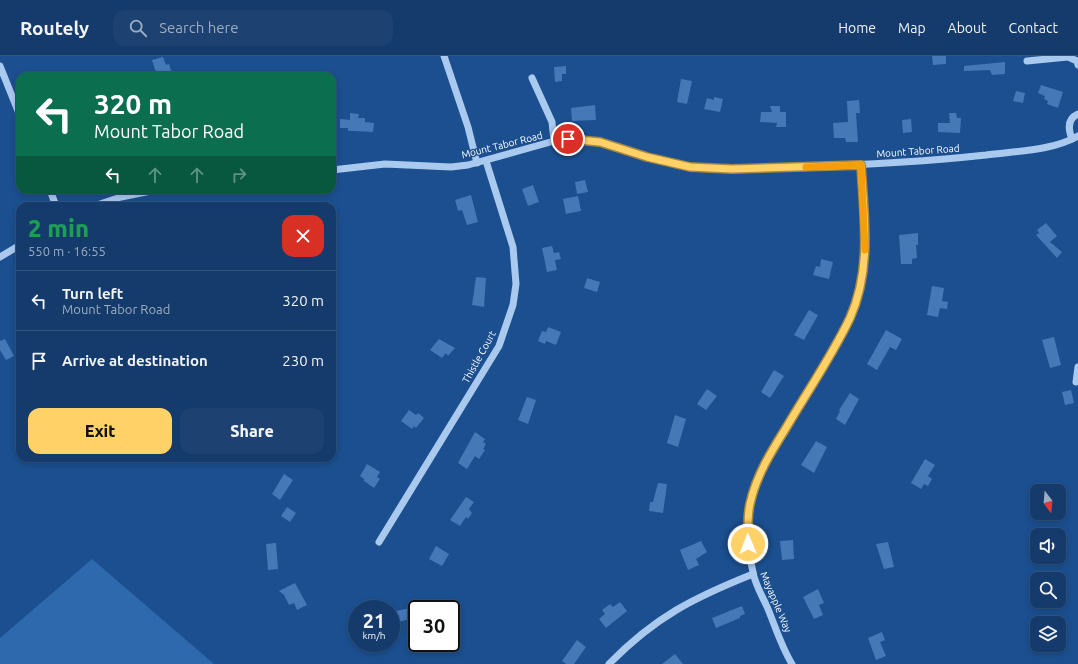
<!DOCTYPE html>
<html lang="en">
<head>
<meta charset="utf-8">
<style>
  body { margin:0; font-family:Ubuntu,sans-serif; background:#1d4271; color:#f1f3f6; height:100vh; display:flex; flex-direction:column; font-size:15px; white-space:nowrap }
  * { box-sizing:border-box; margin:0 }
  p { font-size:13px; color:#9dadc1 }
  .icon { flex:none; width:22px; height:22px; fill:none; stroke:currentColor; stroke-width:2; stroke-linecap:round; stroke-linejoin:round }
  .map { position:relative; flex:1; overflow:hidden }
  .drawer { position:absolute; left:16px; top:146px; width:320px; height:260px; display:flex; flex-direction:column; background:#143b6b; border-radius:12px; box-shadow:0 2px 6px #0003,0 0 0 1px #33557e }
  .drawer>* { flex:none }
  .guide { position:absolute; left:16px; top:16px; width:320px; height:122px; border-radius:12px; box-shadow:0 2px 6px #0003,0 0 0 1px #33557e; background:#0b6e4f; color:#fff; overflow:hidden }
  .needle { width:26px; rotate:164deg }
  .controls { position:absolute; left:1030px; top:428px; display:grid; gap:8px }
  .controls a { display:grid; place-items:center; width:36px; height:36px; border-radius:8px; background:#143b6b; box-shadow:0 2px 6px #0003,0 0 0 1px #33557e; font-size:20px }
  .speed { position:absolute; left:348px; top:544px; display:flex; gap:8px; font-size:20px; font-weight:700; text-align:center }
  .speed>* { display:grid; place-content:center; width:52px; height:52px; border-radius:50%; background:#143b6b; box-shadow:0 2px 6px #0003,0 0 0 1px #33557e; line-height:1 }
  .speed small { font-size:10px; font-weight:400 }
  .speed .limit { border:2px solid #111; border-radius:6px; background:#fff; color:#111 }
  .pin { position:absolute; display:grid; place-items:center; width:34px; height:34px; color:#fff; margin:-17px; border:2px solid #fff; border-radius:50%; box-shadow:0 1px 4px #0007 }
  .me { position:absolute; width:44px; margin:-22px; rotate:359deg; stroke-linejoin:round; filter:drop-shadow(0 0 3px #0008) }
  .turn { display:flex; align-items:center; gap:14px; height:84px; padding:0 12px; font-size:18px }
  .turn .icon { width:52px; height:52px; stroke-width:2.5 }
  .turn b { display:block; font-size:28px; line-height:34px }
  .lanes { display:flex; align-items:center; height:38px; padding:0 12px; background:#0003; justify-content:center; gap:20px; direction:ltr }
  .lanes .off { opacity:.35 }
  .round { display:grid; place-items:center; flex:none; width:42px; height:42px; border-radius:12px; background:#1d4271 }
  .headline { display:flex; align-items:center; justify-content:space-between; height:68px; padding:0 12px }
  h1 { font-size:24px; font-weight:800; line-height:30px; color:#1e9e55 }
  .cta { display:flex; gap:8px; margin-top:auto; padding:8px 12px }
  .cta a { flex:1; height:46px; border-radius:12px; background:#ffd166; color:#111; font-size:16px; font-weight:800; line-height:46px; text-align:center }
  .cta a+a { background:#1d4271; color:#f1f3f6 }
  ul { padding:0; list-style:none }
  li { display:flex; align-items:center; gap:12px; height:60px; padding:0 12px; border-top:1px solid #33557e }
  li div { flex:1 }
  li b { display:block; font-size:15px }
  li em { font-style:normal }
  header { display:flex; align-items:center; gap:24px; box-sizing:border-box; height:56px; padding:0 20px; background:#143b6b; border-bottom:1px solid #33557e }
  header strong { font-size:19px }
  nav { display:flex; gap:22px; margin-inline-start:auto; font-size:14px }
  .search { width:280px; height:36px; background:#1d4271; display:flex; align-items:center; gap:10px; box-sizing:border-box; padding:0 14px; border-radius:12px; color:#9dadc1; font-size:15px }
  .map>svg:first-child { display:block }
</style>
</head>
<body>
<header>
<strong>Routely</strong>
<div class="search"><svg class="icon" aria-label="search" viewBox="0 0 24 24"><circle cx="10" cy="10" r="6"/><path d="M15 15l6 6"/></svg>Search here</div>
<nav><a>Home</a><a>Map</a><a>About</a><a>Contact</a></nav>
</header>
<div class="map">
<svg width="1078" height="608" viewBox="0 0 1078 608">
  <rect width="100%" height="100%" fill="#1b4f8f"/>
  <polygon fill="#2e69ad" points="92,503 214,608 0,608 0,582"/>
  <g fill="#4478b7">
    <polygon points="932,0 946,0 946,8 933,9"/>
    <polygon points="163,1 166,9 169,8 173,20 157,20 152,4"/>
    <polygon points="1005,6 1005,18 992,19 990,14 964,15 964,10"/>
    <polygon points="566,10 566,18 562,18 562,25 555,26 554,11"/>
    <polygon points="681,23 692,25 687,48 677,46"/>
    <polygon points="1041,29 1063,36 1058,52 1047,48 1048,45 1044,43 1045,40 1038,37"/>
    <polygon points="1016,35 1025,37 1023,47 1013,45"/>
    <polygon points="714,41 723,43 720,56 704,53 707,42 714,44"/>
    <polygon points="859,44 860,57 856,57 858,86 846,86 845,82 834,82 833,67 848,66 847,45"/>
    <polygon points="595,49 596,64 572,65 571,52"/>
    <polygon points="770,50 780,50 780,56 786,56 786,71 776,71 777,67 760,66 761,56 772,56"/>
    <polygon points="350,57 359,58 358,62 365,62 365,66 374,67 373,76 353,75 348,75 348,72 340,72 340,63 350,64"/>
    <polygon points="949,57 956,57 957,62 961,62 960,77 938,76 938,67 950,67"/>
    <polygon points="911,63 912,76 903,77 902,64"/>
    <polygon points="585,124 588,136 577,138 575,126"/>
    <polygon points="533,129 539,146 528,150 522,133"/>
    <polygon points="471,139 478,166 467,169 462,154 458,155 455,144"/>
    <polygon points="578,140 581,155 566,158 563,143"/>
    <polygon points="1046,167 1057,180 1050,186 1062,196 1057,202 1036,179 1039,177 1040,178 1037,174"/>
    <polygon points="918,177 918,189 916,189 917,202 912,203 912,208 901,208 899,179"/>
    <polygon points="552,190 554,197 559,196 561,203 555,204 557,214 547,216 542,192"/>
    <polygon points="821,203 833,206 829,223 813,219 816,210 820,211"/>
    <polygon points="476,221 486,222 484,251 472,249"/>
    <polygon points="587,222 600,226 597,236 584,232"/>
    <polygon points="932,230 944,232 942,245 948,246 947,253 940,252 938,261 927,259"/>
    <polygon points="809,254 818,259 804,284 794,279"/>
    <polygon points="548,271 561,276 556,289 546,285 545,288 538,285 542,275 546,276"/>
    <polygon points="886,274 902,283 896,294 890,291 877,314 867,308"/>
    <polygon points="1054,281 1061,309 1050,312 1042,284"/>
    <polygon points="5,283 14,300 6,304 0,294 0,285"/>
    <polygon points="439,283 455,292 448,300 446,297 442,302 430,294"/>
    <polygon points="774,314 784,320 770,342 761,336"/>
    <polygon points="707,333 717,340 706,354 697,348"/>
    <polygon points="1071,334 1074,347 1065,349 1062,336"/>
    <polygon points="850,337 859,343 845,369 836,363 840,355 839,354"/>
    <polygon points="527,341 536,344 528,368 518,364"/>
    <polygon points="409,354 416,359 418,357 424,362 416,372 414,370 412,373 401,365"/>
    <polygon points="675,359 686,363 678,391 667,387"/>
    <polygon points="475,376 485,383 483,386 486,388 483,393 485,394 479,403 475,400 467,413 458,407"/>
    <polygon points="816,385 827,391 814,417 801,409"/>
    <polygon points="925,403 935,409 928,420 932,423 928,430 924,428 921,433 911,427"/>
    <polygon points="367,408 380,416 377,421 380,423 374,432 364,425 364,423 360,420"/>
    <polygon points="284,418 293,424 280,444 272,438"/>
    <polygon points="658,427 667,428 663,457 649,455 650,446 653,446"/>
    <polygon points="466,441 474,446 469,453 472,457 468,463 466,461 460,470 450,464"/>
    <polygon points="287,451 296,457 290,466 281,460"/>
    <polygon points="793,484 794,503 782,504 780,485"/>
    <polygon points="701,485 707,496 696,503 699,509 688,514 680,494"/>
    <polygon points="888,486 894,511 884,513 876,488"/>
    <polygon points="276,487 278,513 268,514 266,488"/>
    <polygon points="436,490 449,498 442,510 429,503"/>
    <polygon points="295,527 307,549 297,554 294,547 289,549 284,539 279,535"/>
    <polygon points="818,533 824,547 819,549 823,559 814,563 803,541"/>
    <polygon points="620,546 627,555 606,572 599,563 605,558 602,554 610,548 613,551"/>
    <polygon points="742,550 745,558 740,560 740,562 716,572 712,562"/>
    <polygon points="411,552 413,562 391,568 391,556"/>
    <polygon points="882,576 885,584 880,586 886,600 876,604 868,582"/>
    <polygon points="577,584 586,591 574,608 566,608 562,605"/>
    <polygon points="675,598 683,608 662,608"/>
  </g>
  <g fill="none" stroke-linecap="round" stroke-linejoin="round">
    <g stroke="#a9c9ee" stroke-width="7">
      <polyline points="444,0 468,71 477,107"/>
      <polyline points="1027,5 1068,1 1077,5 1078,9"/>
      <polyline points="0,10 20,60"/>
      <polyline points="532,22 552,66 554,85"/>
      <path d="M1072 83C1068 73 1067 63 1078 58"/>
      <path d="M332 114 385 108 451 111 468 109 554 85C602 78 643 105 690 111 724 115 759 112 793 111 858 109 922 106 986 99 1016 95 1052 95 1078 80"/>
      <polyline points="50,134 56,150"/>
      <polyline points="94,150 121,141 156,134"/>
      <polyline points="0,201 20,189"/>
      <polyline points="1076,326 1078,311"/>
      <polyline points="379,486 499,290 513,249 516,228 513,191 486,105"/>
      <path d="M609 608C655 561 693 542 753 518"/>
      <path d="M792 608C782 592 775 570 768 553 763 541 755 529 753 516 748 495 746 472 750 450 754 423 769 399 783 376 805 339 833 301 850 261 871 213 864 160 861 109"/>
    </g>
  </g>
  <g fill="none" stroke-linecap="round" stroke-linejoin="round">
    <g stroke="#a68842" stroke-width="10">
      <path id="route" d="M568 83 600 86 647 101 690 111 732 113 861 109C864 160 872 213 850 262 832 300 807 336 786 372 771 396 756 420 750 448 747 461 748 475 748 488"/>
    </g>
    <use href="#route" stroke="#ffd166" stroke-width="7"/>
    <polyline stroke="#f59e0b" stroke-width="7" points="806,111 861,109 865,194"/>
  </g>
  <g text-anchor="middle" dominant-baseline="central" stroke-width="3" stroke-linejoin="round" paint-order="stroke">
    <g font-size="10" fill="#fff" stroke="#1b4f8f">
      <text transform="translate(502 89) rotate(-14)">Mount Tabor Road</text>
      <text transform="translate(918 95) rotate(-4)">Mount Tabor Road</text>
      <text transform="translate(479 301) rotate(-61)">Thistle Court</text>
      <text transform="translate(776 546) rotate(67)">Mayapple Way</text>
    </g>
  </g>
</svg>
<div class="controls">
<a><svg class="needle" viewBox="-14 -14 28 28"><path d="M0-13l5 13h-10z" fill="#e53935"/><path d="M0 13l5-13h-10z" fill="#9dadc1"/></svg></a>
<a><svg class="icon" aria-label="sound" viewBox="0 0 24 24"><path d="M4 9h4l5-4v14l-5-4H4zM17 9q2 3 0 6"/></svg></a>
<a><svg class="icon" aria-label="search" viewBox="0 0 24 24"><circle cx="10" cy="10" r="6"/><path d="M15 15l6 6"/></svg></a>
<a><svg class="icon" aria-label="layers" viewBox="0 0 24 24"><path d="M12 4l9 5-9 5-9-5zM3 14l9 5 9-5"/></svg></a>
</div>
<div class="speed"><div>21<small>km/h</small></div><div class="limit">30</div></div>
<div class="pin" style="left:568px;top:83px;background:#d93025"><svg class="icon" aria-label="arrive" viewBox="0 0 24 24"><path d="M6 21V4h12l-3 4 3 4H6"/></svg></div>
<svg class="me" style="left:748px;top:488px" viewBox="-20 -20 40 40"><circle r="17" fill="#ffd166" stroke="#fff" stroke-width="3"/><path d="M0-11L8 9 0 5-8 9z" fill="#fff"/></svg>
<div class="guide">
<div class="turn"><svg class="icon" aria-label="left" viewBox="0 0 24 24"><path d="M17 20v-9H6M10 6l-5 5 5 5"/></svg><div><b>320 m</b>Mount Tabor Road</div></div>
<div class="lanes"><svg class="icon" aria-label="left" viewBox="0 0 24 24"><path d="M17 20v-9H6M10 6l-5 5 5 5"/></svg><svg class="icon off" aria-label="ahead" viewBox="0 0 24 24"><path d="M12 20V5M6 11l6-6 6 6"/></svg><svg class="icon off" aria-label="ahead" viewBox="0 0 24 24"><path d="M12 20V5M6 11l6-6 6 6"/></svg><svg class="icon off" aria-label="right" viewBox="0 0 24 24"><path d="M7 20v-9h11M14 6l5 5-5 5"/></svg></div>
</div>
<section class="drawer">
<div class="headline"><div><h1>2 min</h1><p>550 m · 16:55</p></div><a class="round" style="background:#d93025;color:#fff"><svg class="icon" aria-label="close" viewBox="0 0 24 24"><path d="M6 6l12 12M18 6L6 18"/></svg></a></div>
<ul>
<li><svg class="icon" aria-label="left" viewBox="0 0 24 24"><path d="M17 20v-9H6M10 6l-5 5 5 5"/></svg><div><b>Turn left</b><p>Mount Tabor Road</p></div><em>320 m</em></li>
<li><svg class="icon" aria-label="arrive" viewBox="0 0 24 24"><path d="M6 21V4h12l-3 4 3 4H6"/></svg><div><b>Arrive at destination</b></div><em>230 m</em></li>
</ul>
<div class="cta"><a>Exit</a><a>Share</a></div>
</section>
</div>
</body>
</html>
